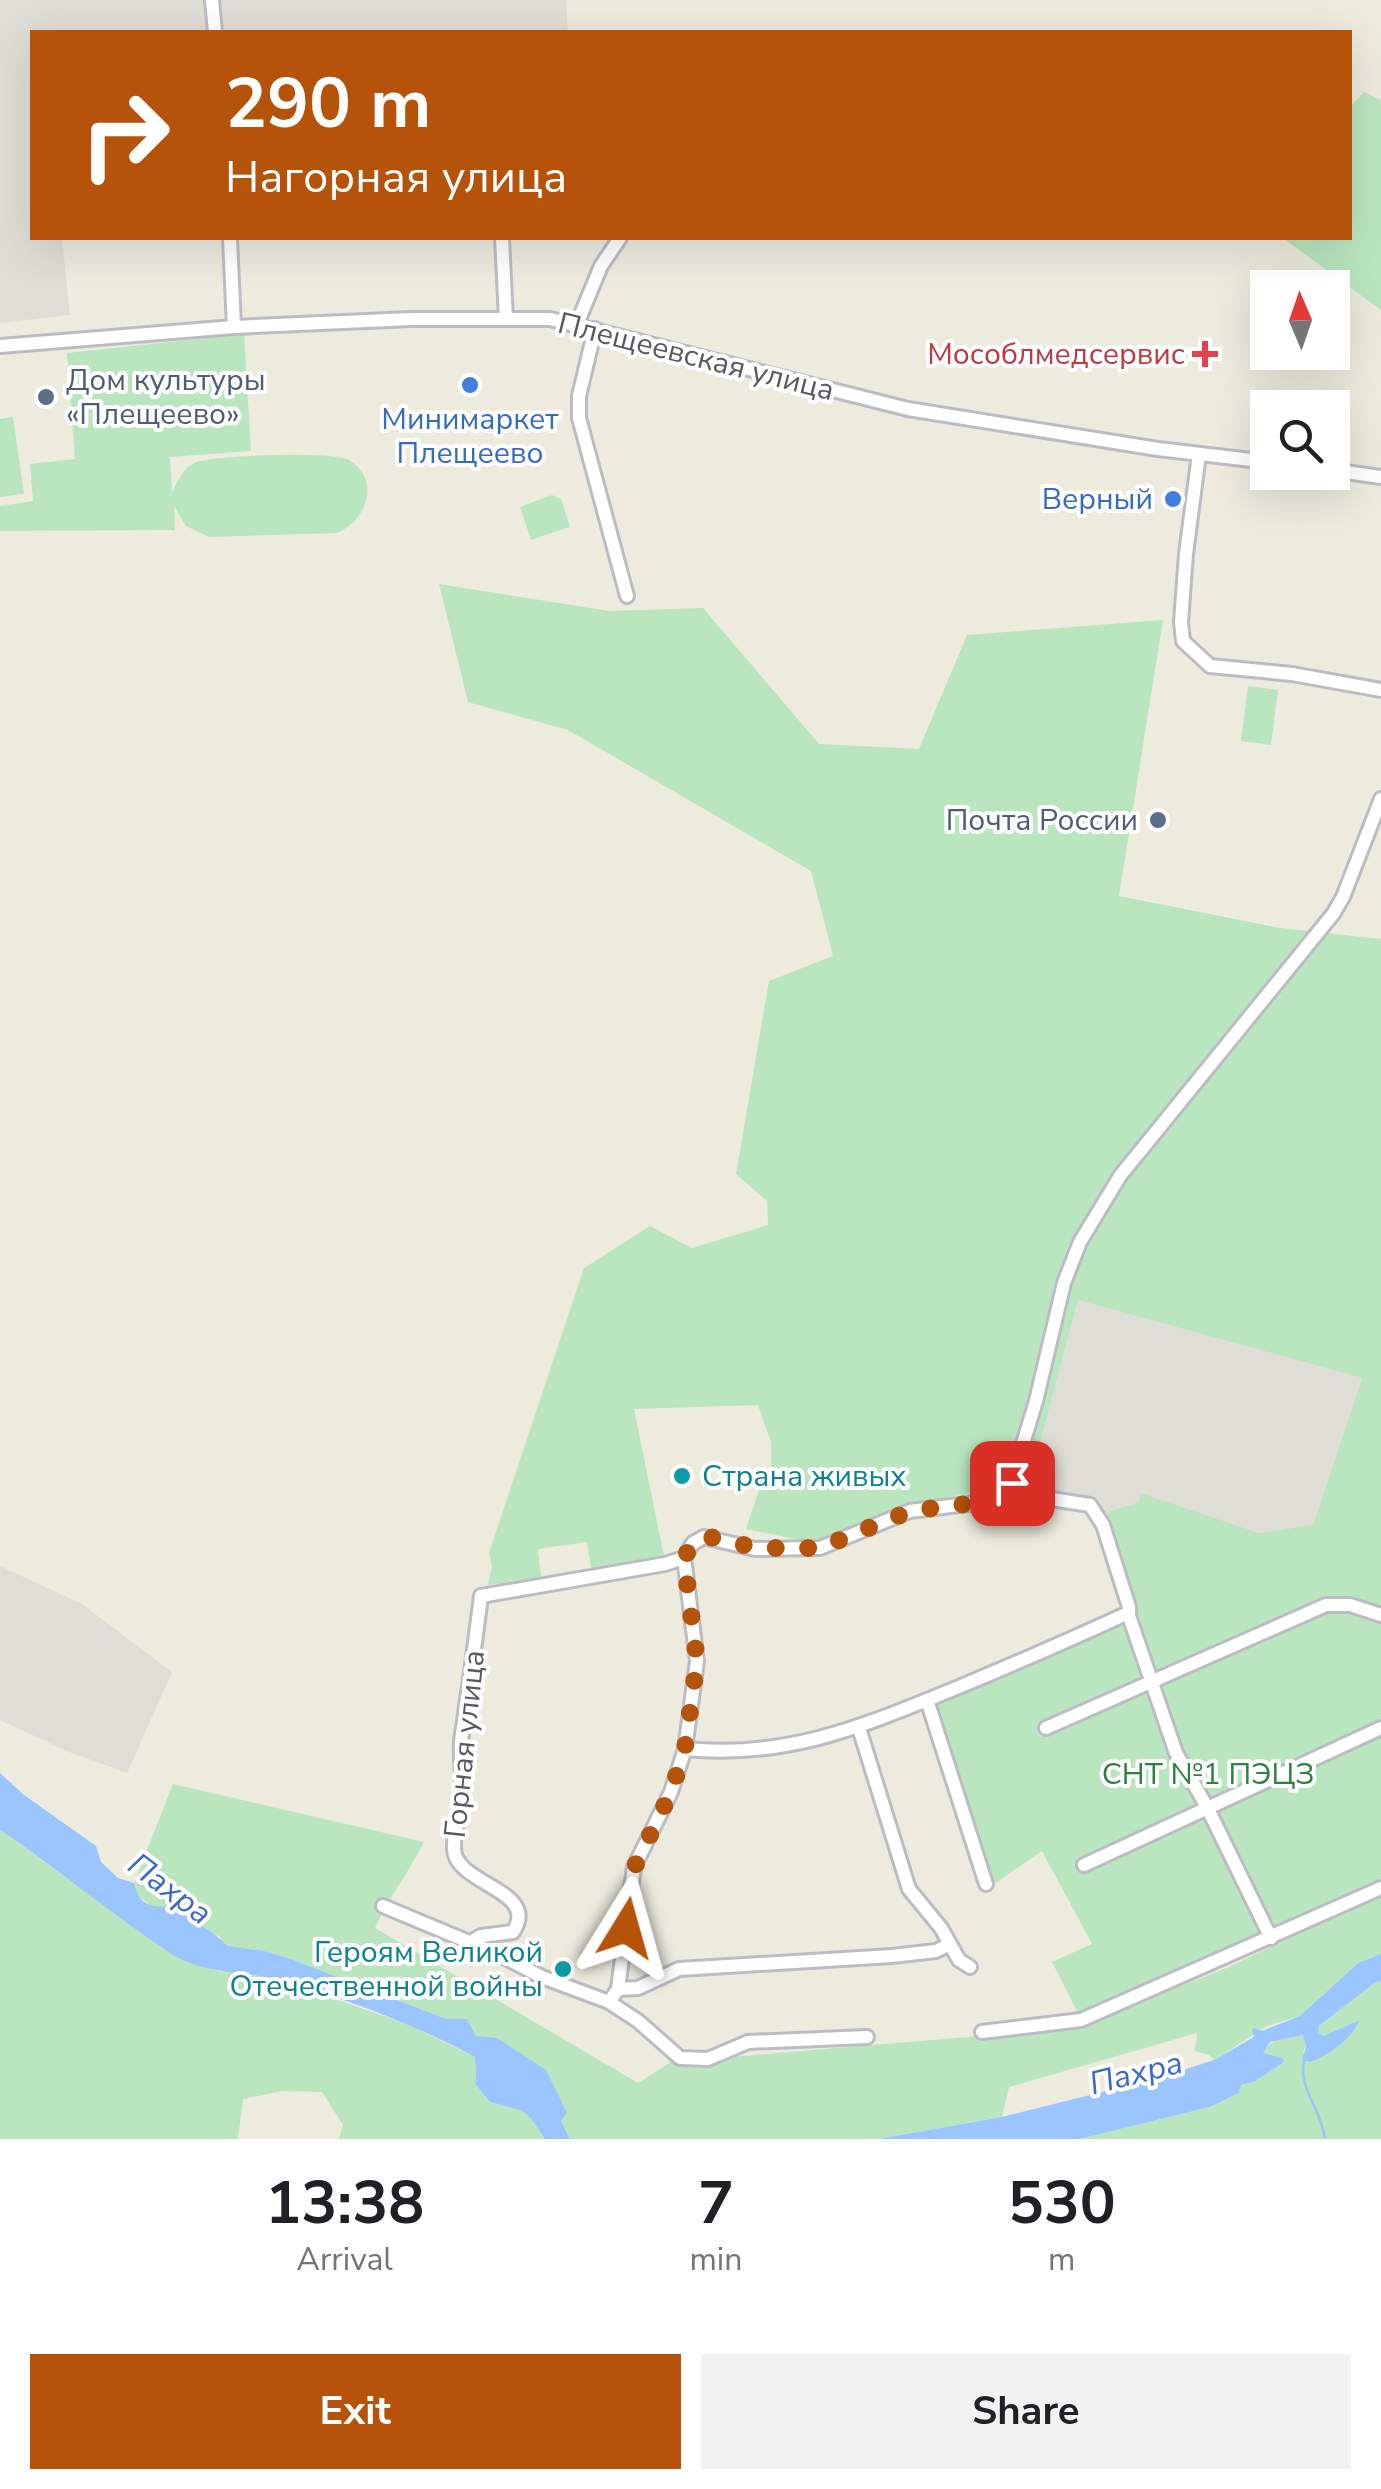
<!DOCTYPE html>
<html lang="en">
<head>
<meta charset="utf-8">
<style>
  body { margin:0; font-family:"Nunito Sans",sans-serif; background:#f2f2f2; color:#202124; height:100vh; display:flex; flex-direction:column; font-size:38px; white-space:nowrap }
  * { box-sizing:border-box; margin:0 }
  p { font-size:32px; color:#757577 }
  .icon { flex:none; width:55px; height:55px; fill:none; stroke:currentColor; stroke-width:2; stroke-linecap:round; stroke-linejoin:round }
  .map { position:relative; height:2139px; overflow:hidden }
  .side { display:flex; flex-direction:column; background:#fff; flex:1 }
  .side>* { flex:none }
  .top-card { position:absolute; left:30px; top:30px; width:1322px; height:210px; border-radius:0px; box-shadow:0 10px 40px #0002; background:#b45309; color:#fff; overflow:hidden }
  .needle { width:65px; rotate:358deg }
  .fabs { position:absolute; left:1250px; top:270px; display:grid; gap:20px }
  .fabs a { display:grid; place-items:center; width:100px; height:100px; border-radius:0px; background:#fff; box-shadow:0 10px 40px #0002; font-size:50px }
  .pin { position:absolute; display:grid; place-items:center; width:85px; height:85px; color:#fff; margin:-42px; border-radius:20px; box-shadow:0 5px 15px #0006 }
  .me { position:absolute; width:110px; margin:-55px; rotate:8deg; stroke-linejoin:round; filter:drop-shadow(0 0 8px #0008) }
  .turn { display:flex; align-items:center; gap:35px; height:210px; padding:0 30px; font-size:45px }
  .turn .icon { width:130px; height:130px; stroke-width:2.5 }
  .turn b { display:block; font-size:70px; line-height:85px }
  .eta { display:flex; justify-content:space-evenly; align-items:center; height:170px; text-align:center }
  .eta b { font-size:60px; font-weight:700; line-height:70px }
  .cta { display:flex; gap:20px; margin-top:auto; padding:20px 30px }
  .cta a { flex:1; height:115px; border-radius:0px; background:#b45309; color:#fff; font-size:40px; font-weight:700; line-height:115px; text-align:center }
  .cta a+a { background:#f2f2f2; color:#202124 }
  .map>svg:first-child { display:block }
</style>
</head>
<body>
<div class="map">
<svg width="1381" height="2139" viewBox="0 0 1381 2139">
  <rect width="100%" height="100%" fill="#ecebde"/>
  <g fill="#dfded6">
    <polygon points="0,0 566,0 568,32 32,32 32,238 62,238 70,315 0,323"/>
    <polygon points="1078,1300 1362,1378 1313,1525 1259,1533 1142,1494 1139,1502 1102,1514 1026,1496"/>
    <polygon points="0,1566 82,1604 172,1672 127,1773 69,1752 0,1720"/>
  </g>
  <g fill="#b9e6bf">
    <polygon points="1364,92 1381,100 1381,310 1283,238 1350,238 1350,107"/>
    <path d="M244 334 251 451 170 457 172 493C177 483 181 470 194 463 209 455 334 451 349 460 382 481 366 521 337 533L209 537 186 526 174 506 175 530 0 531V506L33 501 30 464 75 459 67 353Z"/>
    <polygon points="13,417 24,494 0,497 0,419"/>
    <polygon points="552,495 561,499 570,527 531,540 520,507"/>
    <path d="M439 584 610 611 703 608 819 744 919 749 967 635 1163 620 1119 896 1280 928 1381 939V1954L1358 1963 1300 2016 1267 2026 1214 2060 1209 2055 1195 2051 1197 2033 1009 2087 1002 2117 878 2139H570L561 2121 476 2036 467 2019H446L291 1959 264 1951 228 1946 219 1936 207 1933 180 1910 154 1908 137 1895 134 1883 173 1784 424 1842C409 1872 389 1897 375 1928L638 2083 671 2062 992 2035 1095 2020 1229 1967 1354 1906 1080 2017 1052 1962 1092 1944 1042 1851 991 1886 933 1707 1130 1620 1136 1611 1102 1514 1139 1502 1141 1493 1259 1533 1313 1525 1362 1378 1078 1300 1026 1496 993 1489 927 1501 818 1544 746 1529 762 1481 771 1477V1442L758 1405 634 1409 664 1556 591 1568 587 1542 538 1549 541 1577 488 1585 492 1566 489 1553 584 1268 650 1226 692 1248 768 1225 767 1201 736 1174 769 981 833 956 811 871 568 730 468 702Z"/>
    <polygon points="1248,686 1278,690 1271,745 1241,741"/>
    <path d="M0 1830 172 1954 219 1971H247L283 1981 407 2024 475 2057 476 2085 490 2102C529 2115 521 2100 545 2139H339L343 2125 322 2092 282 2091 243 2099 238 2139H0Z"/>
    <path d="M1381 1981V2139H1079L1210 2107 1239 2093 1241 2085 1254 2082 1284 2062 1283 2058 1262 2053C1273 2037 1285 2037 1303 2035L1307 2040 1303 2053C1332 2056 1345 2044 1358 2020L1323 2036 1317 2032 1319 2026 1373 1984Z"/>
  </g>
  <g fill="#9bc5ff">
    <path d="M0 1773 24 1795 96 1846 101 1862 118 1878 134 1883C142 1917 163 1900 183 1913 193 1919 222 1939 228 1946L264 1951 291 1959 446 2019H467L476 2036 497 2038 546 2070 567 2113 561 2121 570 2139H545C522 2103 528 2114 490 2102L476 2085 475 2057C416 2025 349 2000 284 1981 249 1971 203 1974 173 1955 114 1916 59 1870 0 1830Z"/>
    <path d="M1381 1954V1981L1373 1984 1319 2026 1318 2032 1323 2036 1359 2020C1355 2037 1325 2058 1309 2062L1302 2060 1306 2047 1303 2035 1270 2042 1263 2053 1283 2058 1284 2062 1254 2082 1241 2085 1239 2093 1210 2107 1079 2139H878L1002 2117 1162 2077 1214 2060 1254 2037 1252 2030 1254 2028 1262 2031 1300 2016 1358 1963Z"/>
  </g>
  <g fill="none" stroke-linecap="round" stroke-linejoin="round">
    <path stroke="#9bc5ff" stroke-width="2.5" d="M1304 2061C1298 2089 1322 2110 1325 2139"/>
    <g stroke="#bcbdc4" stroke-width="18">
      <g id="minor">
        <polyline points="212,0 215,32"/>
        <polyline points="230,238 234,327"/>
        <polyline points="502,238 506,319"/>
        <polyline points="577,324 601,266 620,238"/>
        <polyline points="595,329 579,396 579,418 627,596"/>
        <polyline points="0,346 234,327 411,319 550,319 908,409 1158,449 1268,462"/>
        <polyline points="1199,454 1186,554 1181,622 1183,641 1210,666 1292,674 1381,690"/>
        <polyline points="1332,470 1381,477"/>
        <polyline points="1011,1483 1036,1401 1064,1283 1080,1242 1120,1176 1333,914 1343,897 1381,799"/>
        <polyline points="1011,1483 1032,1496 1090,1505 1103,1525 1129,1607 1129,1616 1176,1753 1207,1807 1271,1938"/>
        <polyline points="684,1558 693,1543 704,1537 755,1549 820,1548 910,1511 975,1503 994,1496 1011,1483"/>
        <polyline points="927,1700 986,1884"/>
        <polyline points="859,1728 909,1889 941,1928 959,1960 970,1967"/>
        <polyline points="1046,1728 1326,1605 1350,1605 1381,1615"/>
        <path d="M685 1749C790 1759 865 1725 959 1687 1016 1663 1072 1639 1128 1613"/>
        <polyline points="1084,1865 1381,1728"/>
        <polyline points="383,1906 500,1955 542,1977 609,2002 638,2021 680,2058 708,2059 748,2042 867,2037"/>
        <path d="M469 1943 481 1936 513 1932C541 1890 455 1885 454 1849 453 1832 460 1814 462 1796 464 1776 458 1755 462 1734 469 1689 475 1643 481 1596L665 1564 684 1558"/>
        <polyline points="618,1989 638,1988 679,1969 892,1956 936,1951 948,1945"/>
        <polyline points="609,2002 618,1989 634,1867 671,1792 685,1749 697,1661 684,1558"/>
        <polyline points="982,2032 1081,2020 1381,1888"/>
      </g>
    </g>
    <use href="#minor" stroke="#fff" stroke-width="12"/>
  </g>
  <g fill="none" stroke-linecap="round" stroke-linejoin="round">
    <polyline stroke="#b45309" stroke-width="18" stroke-dasharray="0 32.4" points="626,1928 634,1868 671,1792 685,1748 697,1661 684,1558 693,1543 704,1537 718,1538 755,1548 820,1548 910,1511 974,1503 994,1496 1012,1483"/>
  </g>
  <path fill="#e0444e" stroke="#fff" stroke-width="4" d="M1200 339h10v10h10v10h-10v10h-10v-10h-10v-10h10z"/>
  <g fill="#3f7fe0" stroke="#fff" stroke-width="4">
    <circle cx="470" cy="385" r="10"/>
    <circle cx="1173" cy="499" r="10"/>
  </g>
  <g fill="#5c6f8a" stroke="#fff" stroke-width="4">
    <circle cx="46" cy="397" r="10"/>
    <circle cx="1158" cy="820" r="10"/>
  </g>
  <g fill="#0f9aa8" stroke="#fff" stroke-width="4">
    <circle cx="682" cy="1476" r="10"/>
    <circle cx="563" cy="1969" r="10"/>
  </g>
  <g text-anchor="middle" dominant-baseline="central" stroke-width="8" stroke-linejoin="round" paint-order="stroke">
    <g font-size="30" fill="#be3a42" stroke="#fff" text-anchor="end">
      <text x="1185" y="354">Мособлмедсервис</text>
    </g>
    <g font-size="30" fill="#585a61" stroke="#fff">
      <text transform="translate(696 357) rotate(14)">Плещеевская улица</text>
      <text transform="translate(465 1744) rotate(-84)">Горная улица</text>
    </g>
    <g font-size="30" fill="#4e5e75" stroke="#fff" text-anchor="start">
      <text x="66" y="380">Дом культуры<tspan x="66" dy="34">«Плещеево»</tspan></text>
      <text x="1138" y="820" text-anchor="end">Почта России</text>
    </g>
    <g font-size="30" fill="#366cbe" stroke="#fff">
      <text x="470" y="419">Минимаркет<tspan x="470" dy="34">Плещеево</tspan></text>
      <text x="1153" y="499" text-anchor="end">Верный</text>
    </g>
    <g font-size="30" fill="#0d838f" stroke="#fff" text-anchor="start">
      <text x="702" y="1476">Страна живых</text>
      <text x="543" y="1952" text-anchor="end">Героям Великой<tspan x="543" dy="34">Отечественной войны</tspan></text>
    </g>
    <g font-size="30" fill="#2e813f" stroke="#fff">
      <text x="1208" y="1774">СНТ №1 ПЭЦЗ</text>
    </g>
    <g font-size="32" font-style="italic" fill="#396ac7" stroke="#fff">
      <text transform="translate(170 1889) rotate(37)">Пахра</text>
      <text transform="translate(1136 2073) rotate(-14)">Пахра</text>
    </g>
  </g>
</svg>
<div class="fabs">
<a><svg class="needle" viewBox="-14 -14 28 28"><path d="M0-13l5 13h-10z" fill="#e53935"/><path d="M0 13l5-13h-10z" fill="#757577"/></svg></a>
<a><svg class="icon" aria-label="search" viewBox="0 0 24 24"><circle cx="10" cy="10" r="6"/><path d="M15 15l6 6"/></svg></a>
</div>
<div class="pin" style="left:1012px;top:1483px;background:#d93025"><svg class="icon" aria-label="arrive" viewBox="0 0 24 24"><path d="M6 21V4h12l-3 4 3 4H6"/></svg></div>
<svg class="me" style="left:626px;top:1928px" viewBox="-20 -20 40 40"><path d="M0-17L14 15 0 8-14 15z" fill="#b45309" stroke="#fff" stroke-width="4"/></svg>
<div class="top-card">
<div class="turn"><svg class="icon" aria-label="right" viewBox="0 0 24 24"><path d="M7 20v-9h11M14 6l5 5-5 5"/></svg><div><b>290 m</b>Нагорная улица</div></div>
</div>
</div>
<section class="side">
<div class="eta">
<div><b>13:38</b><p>Arrival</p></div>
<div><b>7</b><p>min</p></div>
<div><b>530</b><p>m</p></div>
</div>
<div class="cta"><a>Exit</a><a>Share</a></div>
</section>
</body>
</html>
